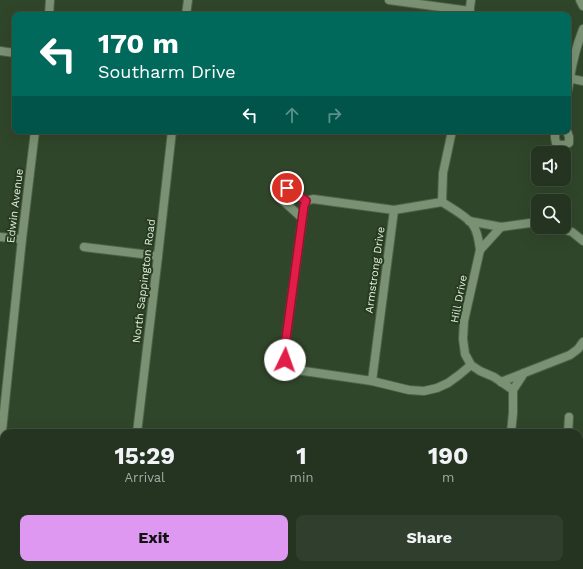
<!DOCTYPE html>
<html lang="en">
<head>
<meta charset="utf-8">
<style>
  body { margin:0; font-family:"Work Sans",sans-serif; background:#303f2d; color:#f1f3f6; height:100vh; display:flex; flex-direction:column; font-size:15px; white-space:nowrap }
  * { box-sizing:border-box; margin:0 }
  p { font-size:13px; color:#a3aaa5 }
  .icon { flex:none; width:22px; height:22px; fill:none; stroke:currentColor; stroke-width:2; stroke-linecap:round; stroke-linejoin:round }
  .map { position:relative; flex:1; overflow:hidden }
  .panel { position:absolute; left:0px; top:429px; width:583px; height:140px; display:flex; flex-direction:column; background:#243420; border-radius:12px 12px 0 0; box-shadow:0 4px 16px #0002,0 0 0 1px #414f3e }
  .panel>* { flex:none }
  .top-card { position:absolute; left:12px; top:12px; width:559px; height:122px; border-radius:8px; box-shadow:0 4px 16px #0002,0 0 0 1px #414f3e; background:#00695c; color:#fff; overflow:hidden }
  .tools { position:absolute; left:531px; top:146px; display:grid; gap:8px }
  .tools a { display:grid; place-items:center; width:40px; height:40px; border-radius:8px; background:#243420; box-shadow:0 4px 16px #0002,0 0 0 1px #414f3e; font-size:20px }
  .pin { position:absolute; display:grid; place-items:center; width:34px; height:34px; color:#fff; margin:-17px; border:2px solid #fff; border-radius:50%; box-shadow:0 1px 4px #0007 }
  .me { position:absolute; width:44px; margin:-22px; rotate:3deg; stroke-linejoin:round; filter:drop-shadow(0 0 3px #0008) }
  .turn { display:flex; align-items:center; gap:14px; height:84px; padding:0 20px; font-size:18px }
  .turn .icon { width:52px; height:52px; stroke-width:2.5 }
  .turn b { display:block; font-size:28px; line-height:34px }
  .lanes { display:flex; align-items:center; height:38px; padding:0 20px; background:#0003; justify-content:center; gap:20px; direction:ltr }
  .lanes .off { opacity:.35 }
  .eta { display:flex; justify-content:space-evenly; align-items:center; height:68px; text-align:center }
  .eta b { font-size:24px; font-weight:700; line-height:28px }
  .primary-button { display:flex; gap:8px; margin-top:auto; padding:8px 20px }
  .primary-button a { flex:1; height:46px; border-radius:8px; background:#de98f2; color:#111; font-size:16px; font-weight:700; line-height:46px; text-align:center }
  .primary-button a+a { background:#303f2d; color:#f1f3f6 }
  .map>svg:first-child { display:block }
</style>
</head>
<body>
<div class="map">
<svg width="583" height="569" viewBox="0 0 583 569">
  <rect width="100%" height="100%" fill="#30462a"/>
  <polygon fill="#106440" stroke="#678d77" points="130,565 153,565 152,569 130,569"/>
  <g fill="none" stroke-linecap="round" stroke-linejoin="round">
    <g stroke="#50624a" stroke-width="10">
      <g id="minor">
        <polyline points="389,0 470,11"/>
        <polyline points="580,0 583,6"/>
        <polyline points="49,15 50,0"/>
        <polyline points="186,15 188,0"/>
        <polyline points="469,15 471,0"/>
        <polyline points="0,51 15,53"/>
        <polyline points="568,78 583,81"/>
        <path d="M568 90C571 69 575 49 583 29"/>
        <path d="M557 131 555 132V138L556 143C560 146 564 146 569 143V137L567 131"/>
        <path d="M306 201 304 206 285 346C285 355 284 361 290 369L372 381 409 390 424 391 437 388 448 383 459 375 471 365"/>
        <polyline points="306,201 313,199 394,210 442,202"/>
        <polyline points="442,202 443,173 452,131"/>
        <path d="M442 202C450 207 469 218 473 225 478 232 479 242 480 250"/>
        <polyline points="302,218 280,198 279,196 280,191 283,187 287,188 306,201"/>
        <polyline points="469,221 501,227 530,223 538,224"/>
        <polyline points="501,227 480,250 464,321 463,339 465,354 471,365 480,371 494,377 513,390 513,413 511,433"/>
        <polyline points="556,227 572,232 583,241"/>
        <polyline points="0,237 22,239"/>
        <polyline points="84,247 158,256"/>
        <path d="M285 350C279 353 270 365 280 369 283 370 287 369 290 369"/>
        <polyline points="372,381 394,210"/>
        <polyline points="501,382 524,373"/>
        <polyline points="513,390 524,373 570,355 578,349 583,342"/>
        <polyline points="137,433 158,256 172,131"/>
        <polyline points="568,433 569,417"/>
        <polyline points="0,450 22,239 35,131"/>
        <polyline points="0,491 4,489"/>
        <polyline points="579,502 583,502"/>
        <polyline points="571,565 571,569"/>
        <polyline points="25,569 25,565"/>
        <polyline points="122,569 122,565"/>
        <polyline points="339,569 340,565"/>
      </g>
    </g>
    <use href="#minor" stroke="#7a9273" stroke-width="8"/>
  </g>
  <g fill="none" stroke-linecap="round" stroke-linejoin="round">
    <g stroke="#92132f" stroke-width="10">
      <polyline id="route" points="285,360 285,346 304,206 306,201 287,188"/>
    </g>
    <use href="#route" stroke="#e11d48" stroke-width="7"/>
  </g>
  <g text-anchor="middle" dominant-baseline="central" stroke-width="4" stroke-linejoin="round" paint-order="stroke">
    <g font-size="11" fill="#e0eddc" stroke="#263b20">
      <text transform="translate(15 206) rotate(-83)">Edwin Avenue</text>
      <text transform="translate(375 270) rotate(-82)">Armstrong Drive</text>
      <text transform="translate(144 281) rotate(-83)">North Sappington Road</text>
      <text transform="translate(459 299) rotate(-79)">Hill Drive</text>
    </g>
  </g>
</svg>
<div class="tools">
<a><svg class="icon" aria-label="sound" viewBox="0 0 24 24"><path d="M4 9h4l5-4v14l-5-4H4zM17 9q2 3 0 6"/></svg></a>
<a><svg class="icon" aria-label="search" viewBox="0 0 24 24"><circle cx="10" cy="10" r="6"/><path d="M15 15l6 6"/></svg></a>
</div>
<div class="pin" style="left:287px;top:188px;background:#d93025"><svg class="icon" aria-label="arrive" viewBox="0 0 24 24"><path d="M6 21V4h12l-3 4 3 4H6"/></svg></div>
<svg class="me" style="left:285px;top:360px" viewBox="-20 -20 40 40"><circle r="19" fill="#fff"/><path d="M0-13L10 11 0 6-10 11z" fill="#e11d48"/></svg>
<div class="top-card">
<div class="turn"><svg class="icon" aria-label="left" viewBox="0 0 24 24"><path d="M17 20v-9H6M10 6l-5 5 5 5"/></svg><div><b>170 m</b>Southarm Drive</div></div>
<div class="lanes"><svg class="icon" aria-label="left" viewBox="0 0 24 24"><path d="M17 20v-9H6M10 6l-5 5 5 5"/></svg><svg class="icon off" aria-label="ahead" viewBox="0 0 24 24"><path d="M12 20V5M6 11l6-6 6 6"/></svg><svg class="icon off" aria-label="right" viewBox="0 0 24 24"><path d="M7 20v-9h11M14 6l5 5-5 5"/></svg></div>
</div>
<section class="panel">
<div class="eta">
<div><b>15:29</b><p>Arrival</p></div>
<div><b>1</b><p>min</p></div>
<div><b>190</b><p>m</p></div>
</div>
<div class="primary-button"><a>Exit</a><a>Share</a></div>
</section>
</div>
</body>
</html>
